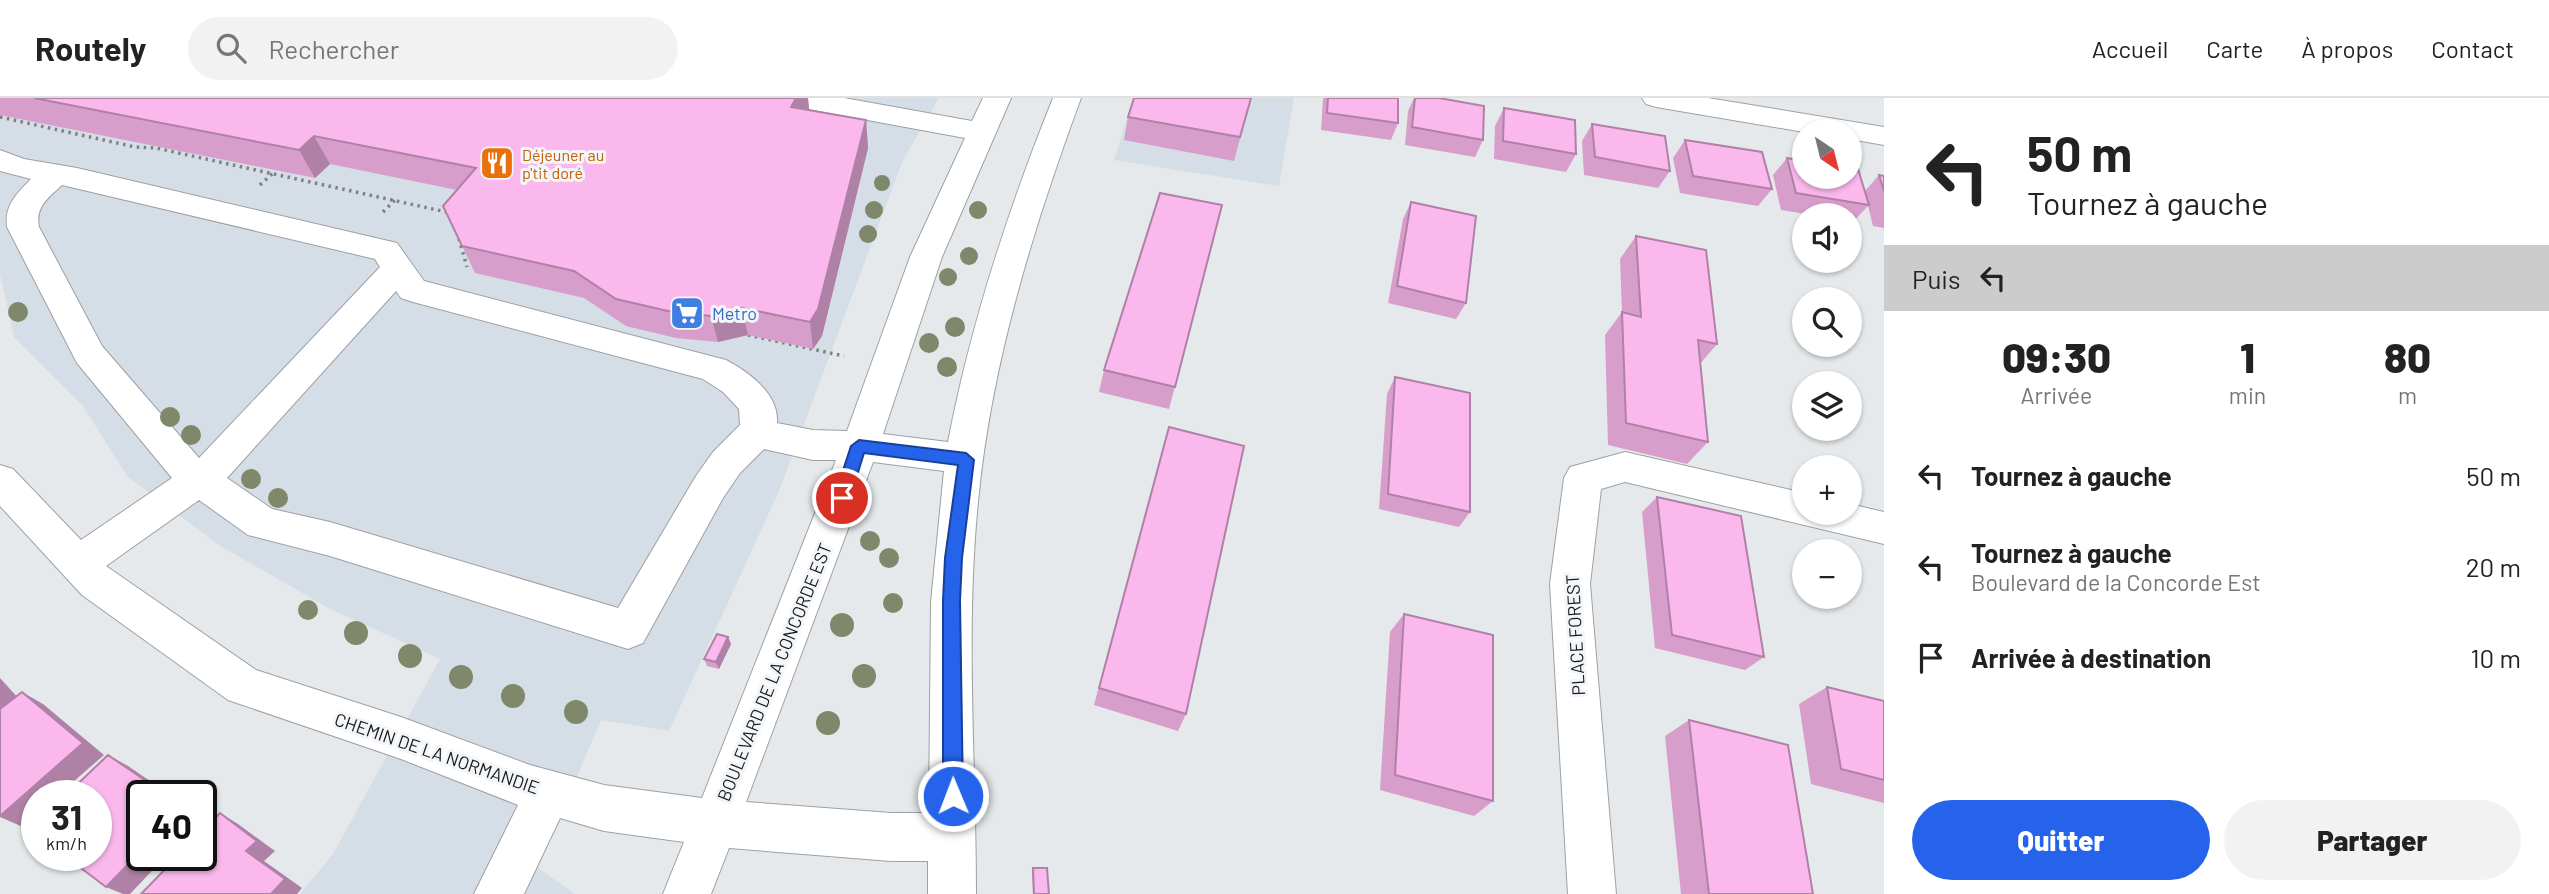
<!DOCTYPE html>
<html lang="fr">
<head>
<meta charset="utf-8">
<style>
  body { margin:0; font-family:Barlow,sans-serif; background:#f2f2f2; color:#222; height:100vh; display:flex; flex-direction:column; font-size:26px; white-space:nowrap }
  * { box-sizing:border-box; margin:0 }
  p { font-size:23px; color:#767676 }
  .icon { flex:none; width:38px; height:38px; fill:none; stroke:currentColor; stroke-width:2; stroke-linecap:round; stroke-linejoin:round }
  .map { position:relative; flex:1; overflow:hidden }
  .drawer { display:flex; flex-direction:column; background:#fff; width:665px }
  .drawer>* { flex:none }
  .top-card { background:#fff; color:#222; overflow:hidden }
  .needle { width:46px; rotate:145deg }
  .buttons { position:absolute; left:1792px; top:21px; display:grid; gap:14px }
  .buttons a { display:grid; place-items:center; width:70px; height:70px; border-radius:50%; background:#fff; box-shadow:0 2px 5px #0004; font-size:35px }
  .speed { position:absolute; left:21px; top:682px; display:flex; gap:14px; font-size:35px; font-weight:700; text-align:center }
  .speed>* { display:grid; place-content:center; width:91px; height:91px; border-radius:50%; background:#fff; box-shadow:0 2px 5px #0004; line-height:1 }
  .speed small { font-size:18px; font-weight:400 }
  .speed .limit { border:4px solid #111; border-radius:10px; background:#fff; color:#111 }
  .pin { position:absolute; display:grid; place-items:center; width:60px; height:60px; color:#fff; margin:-30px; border:4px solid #fff; border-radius:50%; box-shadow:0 2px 7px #0007 }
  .me { position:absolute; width:77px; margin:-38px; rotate:359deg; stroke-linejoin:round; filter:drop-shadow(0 0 5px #0008) }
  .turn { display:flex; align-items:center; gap:24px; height:147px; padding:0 28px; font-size:32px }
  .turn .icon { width:91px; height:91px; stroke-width:2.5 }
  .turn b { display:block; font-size:49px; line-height:60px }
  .then { display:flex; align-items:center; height:66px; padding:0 28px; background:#0003; gap:14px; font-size:26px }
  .eta { display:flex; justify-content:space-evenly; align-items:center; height:119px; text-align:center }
  .eta b { font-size:42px; font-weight:800; line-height:49px }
  .button { display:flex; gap:14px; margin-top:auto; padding:14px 28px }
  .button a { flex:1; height:80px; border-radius:42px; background:#2563eb; color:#fff; font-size:28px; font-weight:800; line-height:80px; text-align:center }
  .button a+a { background:#f2f2f2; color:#222 }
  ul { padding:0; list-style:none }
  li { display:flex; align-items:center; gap:21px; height:91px; padding:0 28px }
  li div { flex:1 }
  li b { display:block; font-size:26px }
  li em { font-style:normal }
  header { display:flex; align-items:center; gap:42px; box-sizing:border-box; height:98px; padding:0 35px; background:#fff; border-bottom:2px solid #e0e0e0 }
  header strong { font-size:33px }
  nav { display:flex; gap:38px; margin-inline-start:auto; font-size:24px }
  .search { width:490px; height:63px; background:#f2f2f2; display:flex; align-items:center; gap:18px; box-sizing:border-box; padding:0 24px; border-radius:38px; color:#767676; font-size:26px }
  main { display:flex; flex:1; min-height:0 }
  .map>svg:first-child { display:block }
</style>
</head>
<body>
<header>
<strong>Routely</strong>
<div class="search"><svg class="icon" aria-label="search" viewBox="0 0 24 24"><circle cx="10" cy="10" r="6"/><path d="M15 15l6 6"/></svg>Rechercher</div>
<nav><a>Accueil</a><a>Carte</a><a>À propos</a><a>Contact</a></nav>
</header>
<main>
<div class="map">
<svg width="1884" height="796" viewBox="0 0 1884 796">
  <rect width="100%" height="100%" fill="#e6e9eb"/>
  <g fill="#d5dde6">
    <polygon points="0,0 939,0 903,62 779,393 669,633 601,622 538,770 575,796 300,796 333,756 440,561 330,511 222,449 127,378 83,308 14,239 0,176"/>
    <polygon points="1133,0 1294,0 1279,88 1114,62"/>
  </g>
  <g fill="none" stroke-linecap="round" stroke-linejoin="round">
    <g stroke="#9ea0a3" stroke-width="2">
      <g id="minor">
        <path d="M783 0H844L972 23 983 0H1011L942 159 883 336 948 344C971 225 1008 112 1053 0H1081C1033 130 991 266 978 404 965 534 976 666 976 796H928V763H891L729 750 711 796H663L684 744 604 733 560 720 524 796H474L518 707 401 661 228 602 82 497 0 408V367L13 371 81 442 172 380 77 265 7 129C4 108 17 95 31 81L0 73V52L24 61 77 70 397 145 424 183 726 262C749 274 779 296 777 325L813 332 847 333 910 159 965 40 797 9 787 6ZM62 87 375 161 380 169 199 360 102 248 39 129C35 109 48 100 62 87ZM396 193 401 200 413 204 703 281 723 294 739 311 740 327 713 354 696 378 618 510 330 424 272 411 227 380ZM764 351 813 362H836L702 700 604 687 530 667 401 619 256 572 106 468 199 402 248 437 330 458 628 551 643 545 723 400 740 375ZM873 364 944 373 931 504 929 715H891L746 704Z"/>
        <polygon points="1642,0 1708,0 1884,29 1884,47 1850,41 1850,33 1804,34 1656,9 1646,6"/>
        <polygon points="1625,354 1804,395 1804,415 1850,415 1850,406 1884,414 1884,446 1625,384 1601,391 1590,486 1616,796 1568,796 1550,486 1564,380 1570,369"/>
      </g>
    </g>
    <g stroke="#7e8082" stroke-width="3.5" stroke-dasharray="2.5 4.5" stroke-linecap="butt">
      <polyline points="0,19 135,49 156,50 451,115"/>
      <polyline points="260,87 273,75"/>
      <polyline points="383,114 395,102"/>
      <polyline points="457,134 467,169"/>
      <polyline points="748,237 844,258"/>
    </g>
    <use href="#minor" fill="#fff" fill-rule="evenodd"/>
  </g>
  <g fill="#7f886a">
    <circle cx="882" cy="85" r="8"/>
    <circle cx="874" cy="112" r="9"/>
    <circle cx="978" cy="112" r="9"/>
    <circle cx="868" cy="136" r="9"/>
    <circle cx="969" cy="158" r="9"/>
    <circle cx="948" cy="179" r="9"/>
    <circle cx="18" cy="214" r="10"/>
    <circle cx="955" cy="229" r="10"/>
    <circle cx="929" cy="245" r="10"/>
    <circle cx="947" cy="269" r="10"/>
    <circle cx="170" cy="319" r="10"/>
    <circle cx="191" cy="337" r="10"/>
    <circle cx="251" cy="381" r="10"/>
    <circle cx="278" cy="400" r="10"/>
    <circle cx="870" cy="443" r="10"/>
    <circle cx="889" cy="460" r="10"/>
    <circle cx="893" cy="505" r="10"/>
    <circle cx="308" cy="512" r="10"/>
    <circle cx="842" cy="527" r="12"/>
    <circle cx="356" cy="535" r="12"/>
    <circle cx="410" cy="558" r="12"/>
    <circle cx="864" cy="578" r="12"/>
    <circle cx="461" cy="579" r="12"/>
    <circle cx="513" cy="598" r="12"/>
    <circle cx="576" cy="614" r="12"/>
    <circle cx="828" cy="625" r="12"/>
  </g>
  <g fill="#d79ecc">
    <polygon points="0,0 808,0 809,12 866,22 868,50 822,238 813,251 748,237 718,244 676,240 626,228 584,200 475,175 443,108 457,92 330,66 315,80 0,17"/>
    <polygon points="1251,0 1234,63 1124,42 1128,19"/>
    <polygon points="1323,0 1398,0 1398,25 1391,42 1321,32"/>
    <polygon points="1414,0 1439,0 1483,42 1475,59 1405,47 1408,13"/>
    <polygon points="1504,10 1576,56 1566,74 1494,61 1495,28"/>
    <polygon points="1592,26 1670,73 1658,90 1584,77 1582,43"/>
    <polygon points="1685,42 1772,91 1758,108 1680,95 1673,60"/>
    <polygon points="1787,60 1865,93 1879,77 1884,78 1884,130 1873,128 1868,108 1853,124 1850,124 1850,117 1812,117 1781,112 1773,77"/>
    <polygon points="1411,104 1466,205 1456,221 1388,205 1403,121"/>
    <polygon points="1222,107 1169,311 1099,294 1104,272"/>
    <polygon points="1636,138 1717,246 1700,266 1708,344 1687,366 1608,347 1605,237 1622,214 1620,161"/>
    <polygon points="1395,279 1470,414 1459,429 1379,411 1387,296"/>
    <polygon points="1169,329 1186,616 1178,633 1094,607"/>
    <polygon points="1657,399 1764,559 1745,572 1655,550 1642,414"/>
    <polygon points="1404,516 1493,703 1474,718 1380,692 1390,534"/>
    <polygon points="728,539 731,546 719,571 707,568 704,561"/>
    <polygon points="1827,589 1884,603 1884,705 1811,686 1799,606"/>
    <polygon points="1689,622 1813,796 1681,796 1665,638"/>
    <polygon points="1033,770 1049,796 1033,796 1032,775"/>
  </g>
  <g fill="#af81a6">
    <polygon points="796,0 808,0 809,11 795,37 791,9"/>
    <polygon points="866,22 868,50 822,238 813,251 810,224"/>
    <polygon points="314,38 330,66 315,80 299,52"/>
    <polygon points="742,210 748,237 718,244 711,218"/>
    <polygon points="728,539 731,546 719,571 716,564"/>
    <polygon points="0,580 19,601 0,615"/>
    <polygon points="22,594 43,606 104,657 57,698 37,698 37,717 23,729 0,719"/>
    <polygon points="108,657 128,668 172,698 168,698"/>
    <polygon points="220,715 238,726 275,753 264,763 302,790 297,796 271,796 246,753"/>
    <polygon points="142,752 142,758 166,758 130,796 123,796 106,789"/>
  </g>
  <g fill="#fab8ed" stroke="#af81a6" stroke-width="2">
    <polygon points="34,0 796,0 791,9 866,22 818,211 810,224 742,210 711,218 668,213 616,201 574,173 462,148 443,108 476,70 314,38 299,52"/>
    <polygon points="1134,0 1251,0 1240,39 1128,19"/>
    <polygon points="1328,0 1398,0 1398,25 1327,15"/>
    <polygon points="1415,0 1439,0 1484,8 1483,42 1412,29"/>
    <polygon points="1504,10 1575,22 1576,56 1503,43"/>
    <polygon points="1592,26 1665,38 1670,73 1595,59"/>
    <polygon points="1685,42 1762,54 1772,91 1693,78"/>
    <polygon points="1787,60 1804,63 1804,79 1850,79 1850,70 1858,71 1869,107 1796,95"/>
    <polygon points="1879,77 1884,78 1884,93"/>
    <polygon points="1160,95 1222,107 1175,289 1104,272"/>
    <polygon points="1411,104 1476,118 1466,205 1397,188"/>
    <polygon points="1636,138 1706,152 1717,246 1698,242 1708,344 1626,325 1622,214 1641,219"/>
    <polygon points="1395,279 1470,295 1470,414 1388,396"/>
    <polygon points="1169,329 1244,348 1186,616 1099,590"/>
    <polygon points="1657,399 1741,418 1764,559 1672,537"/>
    <polygon points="1404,516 1493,537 1493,703 1395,677"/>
    <polygon points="717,536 728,539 716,564 704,561"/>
    <polygon points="1827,589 1884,603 1884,682 1841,671"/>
    <polygon points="22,594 83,645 0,718 0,611"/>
    <polygon points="1689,622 1788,647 1813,796 1709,796"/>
    <polygon points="108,657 168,698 142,698 142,752 106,789 65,758 96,758 96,698 65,698"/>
    <polygon points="220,715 257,743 246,753 285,781 271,796 141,796 178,758 201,758 201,734"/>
    <polygon points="37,726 37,737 30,732"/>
    <polygon points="1033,770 1047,770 1049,796 1034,796"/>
  </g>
  <polygon fill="#2563eb" stroke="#184099" stroke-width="2" points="859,342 966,355 974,362 962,460 960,503 963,698 960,704 953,707 946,704 943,698 943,503 945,460 958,367 864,355 850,400 842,406 834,400 851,348"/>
  <defs>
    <g id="restaurant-square" transform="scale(1.75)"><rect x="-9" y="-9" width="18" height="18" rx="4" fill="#e8710a" stroke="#f3f6f9"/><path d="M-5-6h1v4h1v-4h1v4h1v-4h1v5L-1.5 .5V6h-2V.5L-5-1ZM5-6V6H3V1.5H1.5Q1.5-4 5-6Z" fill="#fff"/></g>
    <g id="supermarket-square" transform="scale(1.75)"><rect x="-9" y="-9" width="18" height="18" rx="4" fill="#3f7fe0" stroke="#f3f6f9"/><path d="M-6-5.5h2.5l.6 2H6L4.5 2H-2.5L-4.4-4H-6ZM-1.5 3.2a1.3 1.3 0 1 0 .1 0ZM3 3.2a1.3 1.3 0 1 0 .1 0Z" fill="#fff"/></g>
  </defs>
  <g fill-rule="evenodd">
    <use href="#restaurant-square" x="497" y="65"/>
    <use href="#supermarket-square" x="687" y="215"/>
  </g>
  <g text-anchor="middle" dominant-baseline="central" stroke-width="6" stroke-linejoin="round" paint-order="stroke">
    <g font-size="16" fill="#c56008" stroke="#f3f6f9" text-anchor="start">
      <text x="522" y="56">Déjeuner au<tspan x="522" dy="18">p'tit doré</tspan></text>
    </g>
    <g font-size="18" fill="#366cbe" stroke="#f3f6f9" text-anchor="start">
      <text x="712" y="215">Metro</text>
    </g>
    <g font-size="18" fill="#18191a" stroke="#f3f6f9">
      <text transform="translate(1575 537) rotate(-93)">PLACE FOREST</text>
      <text transform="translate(774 574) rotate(-68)">BOULEVARD DE LA CONCORDE EST</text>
      <text transform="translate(437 655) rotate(19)">CHEMIN DE LA NORMANDIE</text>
    </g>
  </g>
</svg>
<div class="buttons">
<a><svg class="needle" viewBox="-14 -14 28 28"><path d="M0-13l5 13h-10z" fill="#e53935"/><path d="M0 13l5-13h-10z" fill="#767676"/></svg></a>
<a><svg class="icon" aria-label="sound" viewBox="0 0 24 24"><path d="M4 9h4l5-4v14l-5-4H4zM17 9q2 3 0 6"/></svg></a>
<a><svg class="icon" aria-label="search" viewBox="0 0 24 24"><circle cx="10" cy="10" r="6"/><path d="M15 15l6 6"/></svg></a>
<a><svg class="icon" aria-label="layers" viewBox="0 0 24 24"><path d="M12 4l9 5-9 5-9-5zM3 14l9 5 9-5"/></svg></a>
<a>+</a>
<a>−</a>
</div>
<div class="speed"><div>31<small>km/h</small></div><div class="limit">40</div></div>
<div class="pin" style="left:842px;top:400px;background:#d93025"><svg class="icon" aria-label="arrive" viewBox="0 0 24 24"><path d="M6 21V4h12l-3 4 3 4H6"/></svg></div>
<svg class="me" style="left:953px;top:698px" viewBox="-20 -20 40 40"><circle r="17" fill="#2563eb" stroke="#fff" stroke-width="3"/><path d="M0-11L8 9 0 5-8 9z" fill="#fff"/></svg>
</div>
<section class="drawer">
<div class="top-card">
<div class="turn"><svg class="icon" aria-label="left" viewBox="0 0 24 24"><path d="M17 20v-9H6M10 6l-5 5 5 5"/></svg><div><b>50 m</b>Tournez à gauche</div></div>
<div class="then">Puis<svg class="icon" aria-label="left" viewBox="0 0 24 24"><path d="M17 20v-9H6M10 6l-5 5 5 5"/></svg></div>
</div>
<div class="eta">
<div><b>09:30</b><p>Arrivée</p></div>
<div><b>1</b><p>min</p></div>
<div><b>80</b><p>m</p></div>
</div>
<ul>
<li><svg class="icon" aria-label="left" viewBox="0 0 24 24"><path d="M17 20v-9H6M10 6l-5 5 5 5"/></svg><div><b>Tournez à gauche</b></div><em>50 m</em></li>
<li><svg class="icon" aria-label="left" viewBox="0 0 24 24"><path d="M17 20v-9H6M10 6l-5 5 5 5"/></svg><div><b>Tournez à gauche</b><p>Boulevard de la Concorde Est</p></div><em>20 m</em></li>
<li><svg class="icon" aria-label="arrive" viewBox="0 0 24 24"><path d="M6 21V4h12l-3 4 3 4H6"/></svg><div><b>Arrivée à destination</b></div><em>10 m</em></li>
</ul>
<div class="button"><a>Quitter</a><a>Partager</a></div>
</section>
</main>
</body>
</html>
